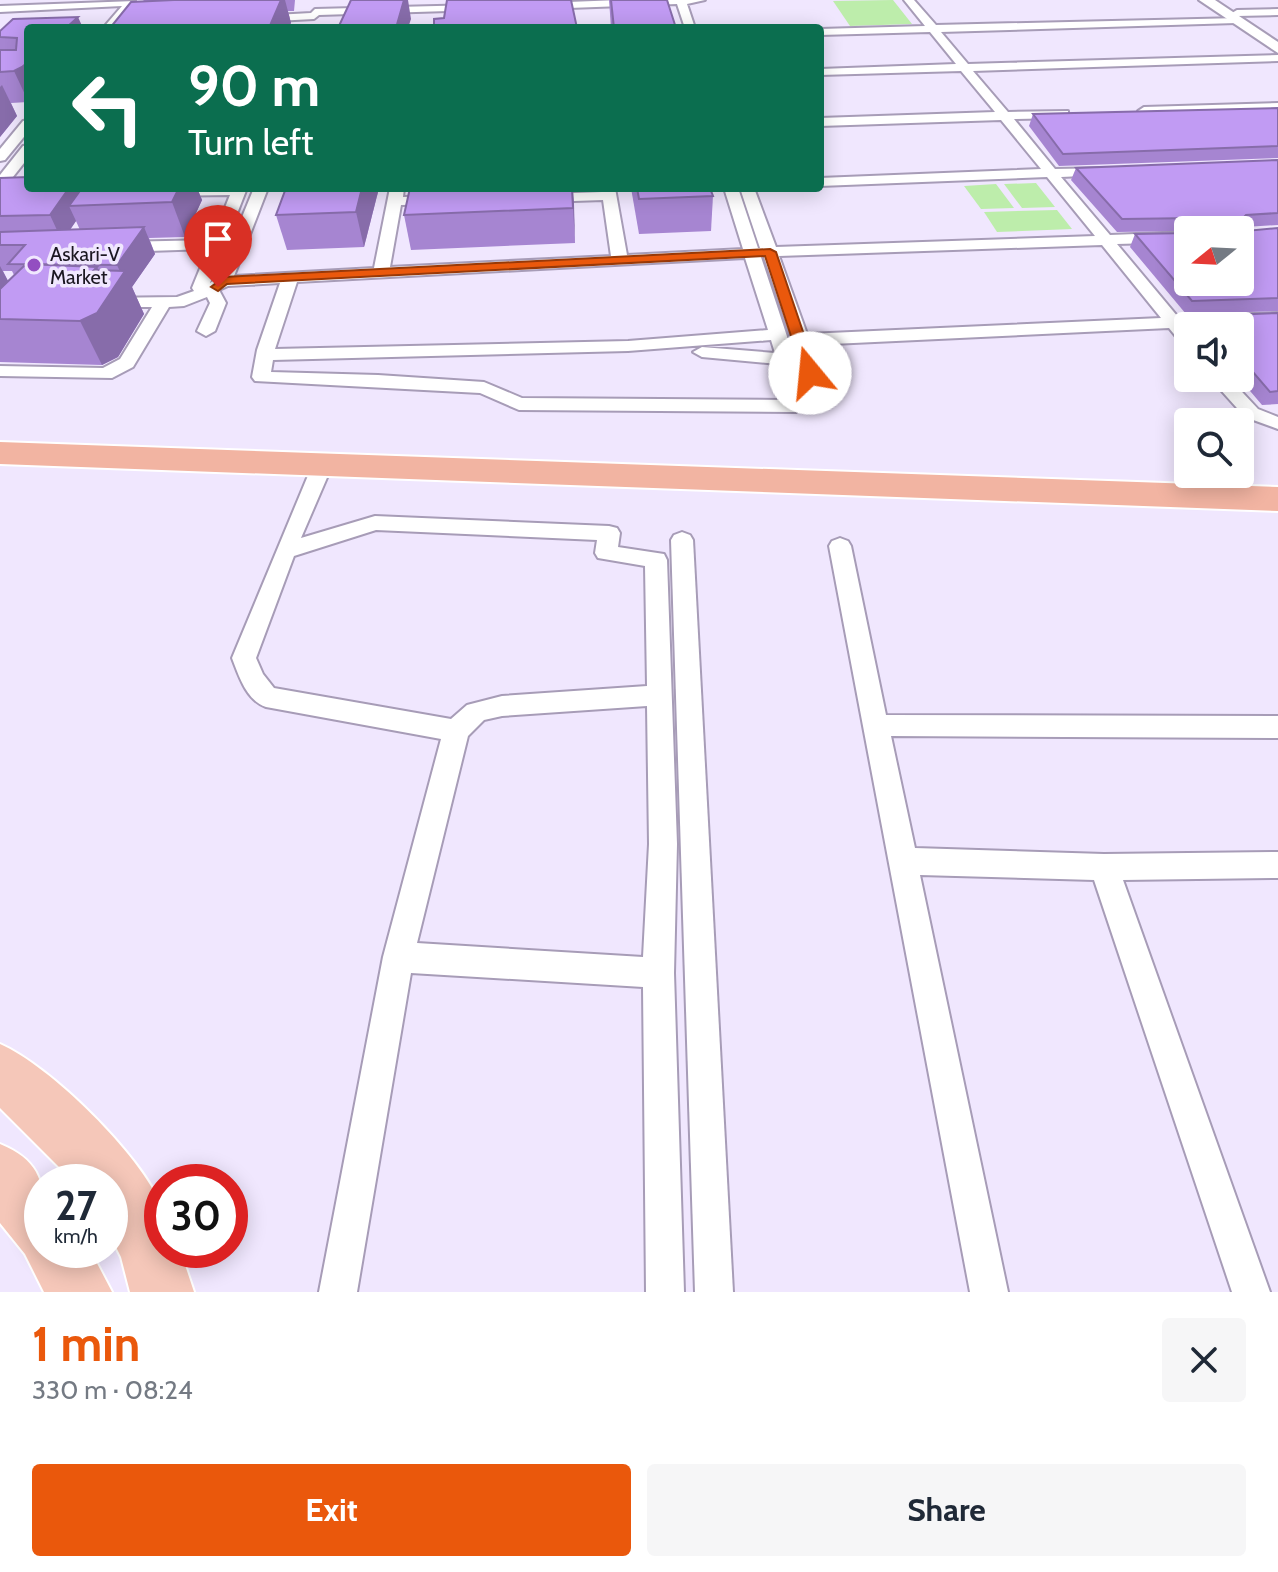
<!DOCTYPE html>
<html lang="en">
<head>
<meta charset="utf-8">
<style>
  body { margin:0; font-family:Cabin,sans-serif; background:#f6f6f7; color:#1f2937; height:100vh; display:flex; flex-direction:column; font-size:30px; white-space:nowrap }
  * { box-sizing:border-box; margin:0 }
  p { font-size:26px; color:#747a83 }
  .icon { flex:none; width:44px; height:44px; fill:none; stroke:currentColor; stroke-width:2; stroke-linecap:round; stroke-linejoin:round }
  .map { position:relative; height:1292px; overflow:hidden }
  .sheet { display:flex; flex-direction:column; background:#fff; flex:1 }
  .sheet>* { flex:none }
  .guide { position:absolute; left:24px; top:24px; width:800px; height:168px; border-radius:8px; box-shadow:0 4px 20px #0003; background:#0b6e4f; color:#fff; overflow:hidden }
  .needle { width:52px; rotate:252deg }
  .controls { position:absolute; left:1174px; top:216px; display:grid; gap:16px }
  .controls a { display:grid; place-items:center; width:80px; height:80px; border-radius:8px; background:#fff; box-shadow:0 4px 20px #0003; font-size:40px }
  .speed { position:absolute; left:24px; top:1164px; display:flex; gap:16px; font-size:40px; font-weight:700; text-align:center }
  .speed>* { display:grid; place-content:center; width:104px; height:104px; border-radius:50%; background:#fff; box-shadow:0 4px 20px #0003; line-height:1 }
  .speed small { font-size:20px; font-weight:400 }
  .speed .limit { border:12px solid #d22; background:#fff; color:#111 }
  .pin { position:absolute; display:grid; place-items:center; width:68px; height:68px; color:#fff; margin:-82px -34px; border-radius:50% 50% 50% 0; rotate:-45deg; box-shadow:0 0 8px #0007 }
  .pin .icon { rotate:45deg }
  .me { position:absolute; width:88px; margin:-44px; rotate:343deg; stroke-linejoin:round; filter:drop-shadow(0 0 6px #0008) }
  .turn { display:flex; align-items:center; gap:28px; height:168px; padding:0 32px; font-size:36px }
  .turn .icon { width:104px; height:104px; stroke-width:2.5 }
  .turn b { display:block; font-size:56px; line-height:68px }
  .round { display:grid; place-items:center; flex:none; width:84px; height:84px; border-radius:8px; background:#f6f6f7 }
  .head { display:flex; align-items:center; justify-content:space-between; height:136px; padding:0 32px }
  h1 { font-size:48px; font-weight:700; line-height:60px; color:#ea580c }
  .button { display:flex; gap:16px; margin-top:auto; padding:16px 32px }
  .button a { flex:1; height:92px; border-radius:8px; background:#ea580c; color:#fff; font-size:32px; font-weight:700; line-height:92px; text-align:center }
  .button a+a { background:#f6f6f7; color:#1f2937 }
  .map>svg:first-child { display:block }
</style>
</head>
<body>
<div class="map">
<svg width="1278" height="1292" viewBox="0 0 1278 1292">
  <rect width="100%" height="100%" fill="#f0e7fe"/>
  <g fill="#bdedab">
    <polygon points="893,0 912,24 850,26 833,1"/>
    <polygon points="1036,183 1055,207 1022,208 1004,184"/>
    <polygon points="996,184 1014,208 981,209 964,186"/>
    <polygon points="1057,210 1072,229 997,232 984,212"/>
  </g>
  <g fill="none" stroke-linecap="round" stroke-linejoin="round">
    <g stroke="#a79cb7" stroke-width="4">
      <g id="minor">
        <polygon points="620,0 705,0 687,4 695,28 685,28 677,4 542,9 537,6 542,3"/>
        <path d="M904 0H914L936 25 1240 18 1241 20 1236 23 941 32 968 64 1278 55V61L973 71 1008 112 1068 111V117L1064 118 1014 119 1055 169 1110 168 1112 171 1105 175 1061 177 1110 235 1188 232V242L1117 244 1178 317 1278 313V323L1188 326V345L1182 344 1169 328 811 345 820 369 813 379 800 380 805 406 796 412 519 410 480 393 255 381 252 377 257 350 280 283 228 286 219 290 226 303 215 331 206 336 197 331 210 303 207 297 184 306 169 307 133 367 112 378 0 376V366L103 368 120 359 152 307H106L98 302 100 298 177 297 194 291 192 288 208 249 119 252 111 247 119 242 212 240 230 195 161 196V190L166 189 247 188 210 283 217 278 254 188H268L234 276 374 268 390 188H404L403 197 439 196 446 200 439 204 401 205 390 267 611 256 603 200 544 202 537 198 544 194 602 192 601 188H615L627 255 743 249 724 188H738L758 248H760L740 188H754L776 247 1095 236 1047 177 820 186V178L1041 169 1001 120 820 126V118L995 112 961 71 820 75V69L956 64 930 32 820 35V29L925 26ZM1102 245 1161 318 807 334 779 256ZM761 257H764L802 370 797 367ZM745 258 768 330 628 341 275 349 297 282ZM771 340 775 353 702 347 693 352 702 357 778 364 786 400 522 398 484 382 378 375 271 372 273 360 628 351Z"/>
        <polygon points="135,1 135,5 114,28 103,28 122,6 0,12 0,6"/>
        <polygon points="477,5 482,8 481,10 319,15 314,19 257,22 252,19 257,16 311,13 315,9"/>
        <polygon points="1278,9 1278,15 1237,16 1232,13 1237,10"/>
        <polygon points="1278,103 1278,111 1144,115 1138,111 1144,107"/>
        <polygon points="28,120 28,132 5,160 0,161 0,149 23,121"/>
        <polygon points="28,145 28,158 5,187 0,188 0,175 23,146"/>
        <polygon points="1210,378 1229,378 1258,409 1278,417 1278,429 1245,417"/>
        <path d="M322 460 332 466 301 538 375 516 609 526 617 528 620 533 618 547 664 554 667 560 677 844 674 973 684 1292H646L643 987 411 973 357 1292H319L383 957 441 739 266 707C246 700 239 676 232 658L312 466ZM376 530 597 540 595 553 598 558 645 566 647 686 502 696 467 705 451 719 274 688 263 674 256 658 294 556ZM647 706 649 844 643 957 417 943 468 736 484 720 502 716Z"/>
        <polygon points="682,532 690,535 693,540 733,1292 695,1292 671,540 674,535"/>
        <polygon points="840,538 848,541 851,546 886,715 1278,716 1278,738 891,736 915,848 1104,854 1278,852 1278,878 1123,880 1270,1292 1232,1292 1094,880 920,875 1008,1292 970,1292 829,546 832,541"/>
      </g>
    </g>
    <g stroke="#a79cb7" stroke-width="4">
      <polygon id="tertiary" points="1199,0 1215,0 1278,42 1278,53"/>
    </g>
    <g stroke="#fff" stroke-width="4">
      <g id="primary">
        <path d="M0 1044C49 1065 142 1156 161 1206 165 1219 162 1237 162 1250H180L194 1292H130L121 1257 110 1235V1182H74L0 1108Z"/>
        <path d="M0 1144C54 1166 42 1200 42 1250H90L112 1292H44L25 1254 0 1223Z"/>
      </g>
    </g>
    <g stroke="#fff" stroke-width="4">
      <polygon id="trunk" points="0,442 1278,487 1278,511 0,464"/>
    </g>
    <use href="#minor" fill="#fff" fill-rule="evenodd"/>
    <use href="#tertiary" fill="#fff" fill-rule="evenodd"/>
    <use href="#primary" fill="#f5c7b9" fill-rule="evenodd"/>
    <use href="#trunk" fill="#f2b4a2" fill-rule="evenodd"/>
  </g>
  <g fill="#a685d1" fill-rule="evenodd">
    <polygon points="143,0 295,0 294,11 288,11 291,23 144,1"/>
    <polygon points="609,0 667,0 676,28 611,28"/>
    <polygon points="28,28 28,102 11,103 17,116 0,137 0,31"/>
    <polygon points="1278,108 1278,158 1059,166 1029,126 1033,114"/>
    <polygon points="1278,160 1278,225 1245,227 1246,231 1278,228 1278,311 1186,314 1130,247 1135,234 1240,230 1117,232 1071,180 1076,168"/>
    <path d="M0 178 28 188H197L202 200 185 237 149 238 155 254 132 287 144 314 118 357 102 365 0 362ZM76 221 80 230H70ZM3 271H12L14 275 8 281Z"/>
    <polygon points="379,188 364,247 287,250 276,215"/>
    <polygon points="573,188 575,243 411,250 404,215"/>
    <polygon points="631,188 710,188 713,196 711,231 639,234"/>
    <polygon points="1278,313 1278,404 1262,405 1239,378 1240,326 1199,326 1205,316"/>
  </g>
  <g fill="#876caa">
    <polygon points="281,0 285,0 291,23 289,28 269,28"/>
    <polygon points="404,0 408,0 411,19 408,28 396,28"/>
    <polygon points="78,17 83,28 66,28"/>
    <polygon points="28,62 28,101 14,71"/>
    <polygon points="2,85 17,116 0,137 0,87"/>
    <polygon points="69,188 83,188 69,206 76,221 62,241 50,215"/>
    <polygon points="179,188 197,188 202,200 185,237 172,202"/>
    <polygon points="362,188 379,188 364,247 356,212"/>
    <polygon points="572,188 574,204 575,243 573,208"/>
    <polygon points="144,227 155,254 132,287 144,314 118,357 102,365 80,321 94,270 97,267 110,294 122,276 117,265"/>
    <polygon points="0,266 22,307 0,319"/>
  </g>
  <g fill="#c19bf3" stroke="#876caa" stroke-width="2">
    <polygon points="174,0 281,0 269,28 110,28 131,2"/>
    <polygon points="351,0 404,0 396,28 338,28"/>
    <polygon points="447,0 571,0 577,28 434,28 434,19 444,18"/>
    <polygon points="611,0 667,0 676,28 614,28"/>
    <polygon points="78,17 66,28 28,28 28,62 22,67 14,71 0,72 0,50 16,50 17,38 0,37 0,31 13,19"/>
    <polygon points="1278,108 1278,146 1063,154 1033,114"/>
    <polygon points="1278,160 1278,213 1246,215 1243,218 1246,231 1278,228 1278,298 1192,301 1135,234 1188,233 1188,282 1240,282 1240,230 1196,230 1196,218 1122,219 1076,168"/>
    <polygon points="28,177 28,188 69,188 50,215 0,216 0,178"/>
    <polygon points="82,188 179,188 172,202 69,206"/>
    <polygon points="286,188 362,188 356,212 276,215"/>
    <polygon points="410,188 572,188 573,208 404,215"/>
    <polygon points="637,188 710,188 713,196 639,199"/>
    <polygon points="144,227 117,265 8,264 25,245 0,245 0,232"/>
    <polygon points="26,264 97,267 94,270 125,271 97,313 80,321 0,319 0,289"/>
    <polygon points="1278,313 1278,391 1270,392 1240,357 1240,326 1213,326 1205,316"/>
  </g>
  <polygon fill="#ea580c" stroke="#983908" stroke-width="2" points="770,249 776,252 817,373 815,376 803,373 765,256 227,284 218,291 211,287 224,277"/>
  <circle fill="#934ec1" stroke="#f0e7fe" stroke-width="3" cx="34" cy="265" r="8"/>
  <g text-anchor="middle" dominant-baseline="central" stroke-width="7" stroke-linejoin="round" paint-order="stroke">
    <g font-size="20" fill="#1b1721" stroke="#f0e7fe" text-anchor="start">
      <text x="50" y="254">Askari-V<tspan x="50" dy="23">Market</tspan></text>
    </g>
  </g>
</svg>
<div class="controls">
<a><svg class="needle" viewBox="-14 -14 28 28"><path d="M0-13l5 13h-10z" fill="#e53935"/><path d="M0 13l5-13h-10z" fill="#747a83"/></svg></a>
<a><svg class="icon" aria-label="sound" viewBox="0 0 24 24"><path d="M4 9h4l5-4v14l-5-4H4zM17 9q2 3 0 6"/></svg></a>
<a><svg class="icon" aria-label="search" viewBox="0 0 24 24"><circle cx="10" cy="10" r="6"/><path d="M15 15l6 6"/></svg></a>
</div>
<div class="speed"><div>27<small>km/h</small></div><div class="limit">30</div></div>
<div class="pin" style="left:218px;top:287px;background:#d93025"><svg class="icon" aria-label="arrive" viewBox="0 0 24 24"><path d="M6 21V4h12l-3 4 3 4H6"/></svg></div>
<svg class="me" style="left:810px;top:373px" viewBox="-20 -20 40 40"><circle r="19" fill="#fff"/><path d="M0-13L10 11 0 6-10 11z" fill="#ea580c"/></svg>
<div class="guide">
<div class="turn"><svg class="icon" aria-label="left" viewBox="0 0 24 24"><path d="M17 20v-9H6M10 6l-5 5 5 5"/></svg><div><b>90 m</b>Turn left</div></div>
</div>
</div>
<section class="sheet">
<div class="head"><div><h1>1 min</h1><p>330 m · 08:24</p></div><a class="round"><svg class="icon" aria-label="close" viewBox="0 0 24 24"><path d="M6 6l12 12M18 6L6 18"/></svg></a></div>
<div class="button"><a>Exit</a><a>Share</a></div>
</section>
</body>
</html>
